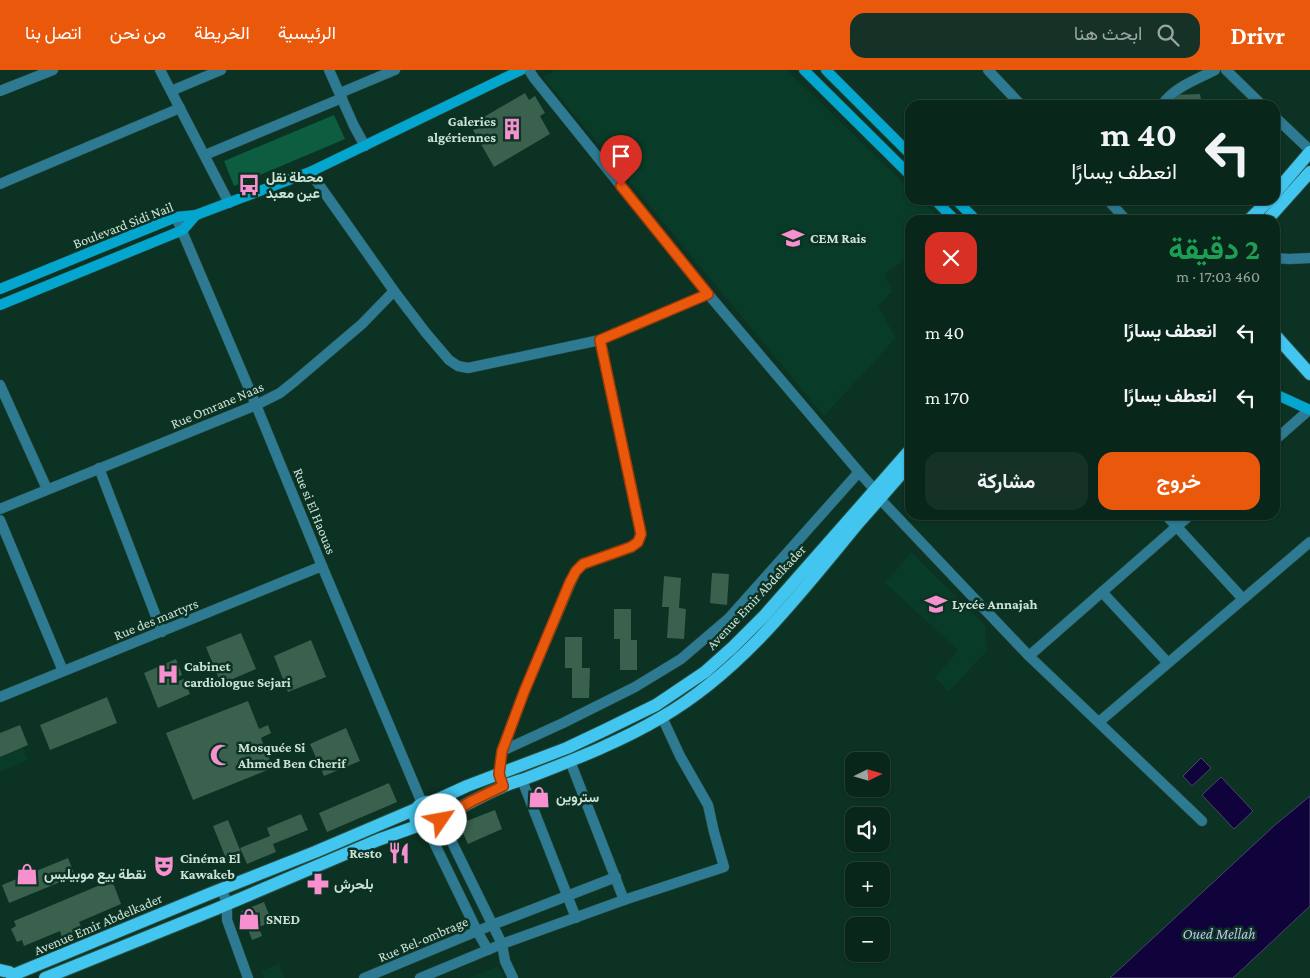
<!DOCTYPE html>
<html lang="ar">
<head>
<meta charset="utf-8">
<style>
  body { margin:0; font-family:"Crimson Pro",Vazirmatn,serif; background:#163227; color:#f1f3f6; direction:rtl; height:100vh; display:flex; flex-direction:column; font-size:19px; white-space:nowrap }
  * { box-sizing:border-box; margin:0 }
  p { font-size:16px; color:#98a5a2 }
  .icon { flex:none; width:28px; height:28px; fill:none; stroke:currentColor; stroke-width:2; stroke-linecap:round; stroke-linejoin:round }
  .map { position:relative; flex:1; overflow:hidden; direction:ltr }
  .sheet { position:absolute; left:905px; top:145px; width:375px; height:305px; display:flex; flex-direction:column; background:#08261a; border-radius:15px; box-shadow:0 1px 4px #0004,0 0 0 1px #294339; direction:rtl }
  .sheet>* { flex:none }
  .top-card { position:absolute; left:905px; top:30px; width:375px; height:105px; border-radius:15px; box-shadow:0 1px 4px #0004,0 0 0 1px #294339; direction:rtl; background:#08261a; color:#f1f3f6; overflow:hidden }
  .needle { width:32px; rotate:85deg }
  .buttons { position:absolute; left:845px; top:682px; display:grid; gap:10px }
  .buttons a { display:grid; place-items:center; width:45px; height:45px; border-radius:10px; background:#08261a; box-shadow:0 1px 4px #0004,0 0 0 1px #294339; font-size:25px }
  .pin { position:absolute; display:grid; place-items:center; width:42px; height:42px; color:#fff; margin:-51px -21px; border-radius:50% 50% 50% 0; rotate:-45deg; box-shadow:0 0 5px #0007 }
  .pin .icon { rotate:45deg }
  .me { position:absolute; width:55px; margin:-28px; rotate:57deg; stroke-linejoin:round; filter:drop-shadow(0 0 4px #0008) }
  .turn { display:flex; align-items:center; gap:18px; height:105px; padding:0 20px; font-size:22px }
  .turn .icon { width:65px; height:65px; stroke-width:2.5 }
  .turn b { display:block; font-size:35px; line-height:42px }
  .round { display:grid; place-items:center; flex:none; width:52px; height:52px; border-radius:15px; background:#163227 }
  .overview { display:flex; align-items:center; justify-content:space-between; height:85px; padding:0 20px }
  h1 { font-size:30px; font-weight:700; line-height:38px; color:#1e9e55 }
  .action { display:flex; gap:10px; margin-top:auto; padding:10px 20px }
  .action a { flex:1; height:58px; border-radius:15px; background:#ea580c; color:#fff; font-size:20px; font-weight:700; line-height:58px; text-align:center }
  .action a+a { background:#163227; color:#f1f3f6 }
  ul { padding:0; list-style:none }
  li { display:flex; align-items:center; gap:15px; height:65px; padding:0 20px }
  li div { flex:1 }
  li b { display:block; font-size:19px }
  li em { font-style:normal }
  header { display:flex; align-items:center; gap:30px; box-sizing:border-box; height:70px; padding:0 25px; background:#ea580c; color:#fff }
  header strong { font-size:24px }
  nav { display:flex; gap:28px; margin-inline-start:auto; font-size:18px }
  .search { width:350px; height:45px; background:#163227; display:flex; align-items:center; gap:12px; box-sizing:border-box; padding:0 18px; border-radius:15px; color:#98a5a2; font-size:19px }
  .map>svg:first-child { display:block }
</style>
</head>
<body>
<header>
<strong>Drivr</strong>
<div class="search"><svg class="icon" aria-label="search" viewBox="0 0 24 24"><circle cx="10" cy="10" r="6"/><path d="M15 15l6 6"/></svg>ابحث هنا</div>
<nav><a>الرئيسية</a><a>الخريطة</a><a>من نحن</a><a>اتصل بنا</a></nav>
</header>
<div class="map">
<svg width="1310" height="908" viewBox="0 0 1310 908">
  <rect width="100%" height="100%" fill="#0b3223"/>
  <g fill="#083b28">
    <polygon points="555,0 787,0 910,119 910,130 921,130 942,150 910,150 910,185 885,204 892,222 878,236 896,268 824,346 543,7"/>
    <polygon points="911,482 985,555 987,581 949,621 935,608 958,580 885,513"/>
    <polygon points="23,677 28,690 0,702 0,687"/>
    <polygon points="279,893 284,908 264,908 261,901"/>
    <polygon points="498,896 504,908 469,908"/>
  </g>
  <polygon fill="#0d5d40" points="334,45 345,69 234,116 224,91"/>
  <g fill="#10023a" stroke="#494669">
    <polygon points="1201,688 1211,698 1192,716 1183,706"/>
    <polygon points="1221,707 1253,741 1234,759 1202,725"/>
    <polygon points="1310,726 1310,836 1233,908 1110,908 1275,755"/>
  </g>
  <g fill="#3a604e">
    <polygon points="525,23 529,30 535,26 545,43 540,46 550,64 494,97 473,60 479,58 477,51"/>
    <polygon points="1200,24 1202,35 1166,35 1175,25"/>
    <polygon points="712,503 729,504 727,535 710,533"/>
    <polygon points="664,506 681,508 679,538 686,539 684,569 667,568 669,537 662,537"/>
    <polygon points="614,539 631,539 631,570 637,570 637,600 620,600 620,569 614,569"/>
    <polygon points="241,563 256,599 221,614 206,577"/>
    <polygon points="565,567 582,567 582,598 590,598 589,628 572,628 572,598 565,598"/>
    <polygon points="311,570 326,607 288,622 274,586"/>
    <polygon points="176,589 182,605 177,607 178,611 184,609 190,624 158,638 144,603"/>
    <polygon points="107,627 117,653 50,680 40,655"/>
    <polygon points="248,631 259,659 268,655 271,663 261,668 273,698 193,730 166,663"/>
    <polygon points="20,655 28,675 0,687 0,663"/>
    <polygon points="346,658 360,691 324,706 310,674"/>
    <polygon points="389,713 397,732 327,762 319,743"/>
    <polygon points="495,740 502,759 468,774 459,754"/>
    <polygon points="301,744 308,760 273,774 276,782 247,794 240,778 270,766 267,758"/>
    <polygon points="228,750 242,785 227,791 213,756"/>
    <polygon points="68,788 75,806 9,833 2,815"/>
    <polygon points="112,810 121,834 79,852 82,859 62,867 60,861 24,876 22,870 17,872 11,859 16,856 14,851"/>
    <polygon points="264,832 272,852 259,857 262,866 252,870 241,841"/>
  </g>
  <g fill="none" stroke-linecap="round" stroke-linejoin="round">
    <g stroke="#2a4e40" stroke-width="11">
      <g id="minor">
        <polyline points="160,0 229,133"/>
        <polyline points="329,0 354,56 365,76"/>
        <polyline points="529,0 534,8 708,224 859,402 875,420"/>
        <polyline points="988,0 1021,35"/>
        <polyline points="1226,0 1262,35"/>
        <polyline points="0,21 53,0"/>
        <polyline points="171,21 221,0"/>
        <polyline points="340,23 395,0"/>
        <path d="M1162 35C1174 17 1196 10 1215 0"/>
        <polyline points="1275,47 1310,80"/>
        <polyline points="205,85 342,28"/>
        <polyline points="0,114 180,38"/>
        <polyline points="1108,130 1126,150"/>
        <polyline points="1275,188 1289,189 1310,188"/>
        <polyline points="394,221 426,263 449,290 458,296 468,298 600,270 708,224"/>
        <polyline points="0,315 47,419"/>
        <polyline points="1275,370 1309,340"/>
        <polyline points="99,398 162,562"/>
        <polyline points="880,429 1029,586 1202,751"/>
        <polyline points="0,439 256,335 280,323 295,311 362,254 394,221 310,102"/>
        <polyline points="1166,445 1243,529"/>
        <polyline points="0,450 63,601"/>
        <polyline points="1102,522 1168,593"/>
        <polyline points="1029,586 1190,445"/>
        <polyline points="1099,652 1310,472"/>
        <polyline points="502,681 563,653 635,617 681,589 729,548 859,402"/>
        <polyline points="570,691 624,830"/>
        <polyline points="500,708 499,704 502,681 524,622 571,512 576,501 583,494 631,477 638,472 641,464 600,270"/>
        <polyline points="522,710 576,848"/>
        <polyline points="222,819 227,834 227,850 248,908"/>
        <polyline points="492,855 616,807"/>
        <polyline points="513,908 505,891 502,874 624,830 724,797 714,762 708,735 680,686 662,647"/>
      </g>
    </g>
    <g stroke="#2a4e40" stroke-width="11">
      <g id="tertiary">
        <polyline points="176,147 256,335 322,496 422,733"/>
        <polyline points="0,627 322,496"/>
        <polyline points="427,758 477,861 488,880"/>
        <polyline points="364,908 492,855"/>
        <polyline points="420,908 502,874 441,750"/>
      </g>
    </g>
    <g stroke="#2a4e40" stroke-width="11">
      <g id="secondary">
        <polyline points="804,0 910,105"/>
        <polyline points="826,0 910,84"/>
        <polyline points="935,130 955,150"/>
        <polyline points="956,130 976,150"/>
        <polyline points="0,219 176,147 196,145 310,102 521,0"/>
        <polyline points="0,235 183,160 196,145"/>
        <polyline points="1275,324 1310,340"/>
      </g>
    </g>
    <g stroke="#2a4e40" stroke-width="14">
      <g id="primary">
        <polyline points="1275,123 1310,82"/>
        <polyline points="1249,150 1269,130"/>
        <polyline points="1267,150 1310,102"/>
        <polyline points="1275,265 1310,304"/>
        <circle cx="428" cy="745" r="13"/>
        <polyline points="432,732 467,716 567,678 605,660 656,635 705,602 733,577 765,545 910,380"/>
        <path d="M441 748C461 737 481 726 502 717 510 713 519 711 527 708 573 690 620 672 662 647 743 600 801 522 860 451 877 432 893 413 910 394"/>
        <polyline points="0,900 9,902 15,908"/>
        <polyline points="13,905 209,824 315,782 416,739"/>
        <polyline points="45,908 216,839 378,770 420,755"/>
      </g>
    </g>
    <use href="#minor" stroke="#2d7a92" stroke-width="10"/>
    <use href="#tertiary" stroke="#2d7a92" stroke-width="10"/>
    <use href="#secondary" stroke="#03a6ce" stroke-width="10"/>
    <use href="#primary" stroke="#42c5ee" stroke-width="12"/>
  </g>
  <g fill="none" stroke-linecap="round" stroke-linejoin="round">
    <g stroke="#983908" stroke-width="12">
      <polyline id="route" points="441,750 442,748 472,731 503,716 499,704 502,681 524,622 570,512 576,501 583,494 631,477 638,472 641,464 600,270 708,224 621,116"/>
    </g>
    <use href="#route" stroke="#ea580c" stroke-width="9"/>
  </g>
  <defs>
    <g id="building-bare" transform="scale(1.725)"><path d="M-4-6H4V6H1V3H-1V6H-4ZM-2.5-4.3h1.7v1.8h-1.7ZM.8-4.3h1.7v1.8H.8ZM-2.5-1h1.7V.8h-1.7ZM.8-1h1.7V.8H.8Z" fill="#f690cf" stroke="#0b3223" stroke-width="2.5" paint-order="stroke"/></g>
    <g id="bus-bare" transform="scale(1.725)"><path d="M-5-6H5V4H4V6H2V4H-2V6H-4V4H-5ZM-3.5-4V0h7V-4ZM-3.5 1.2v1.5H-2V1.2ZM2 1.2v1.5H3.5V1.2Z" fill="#f690cf" stroke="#0b3223" stroke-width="2.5" paint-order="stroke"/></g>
    <g id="school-bare" transform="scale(1.725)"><path d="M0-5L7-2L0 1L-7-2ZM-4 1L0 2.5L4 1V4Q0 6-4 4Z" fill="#f690cf" stroke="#0b3223" stroke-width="2.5" paint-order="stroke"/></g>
    <g id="hospital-bare" transform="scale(1.725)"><path d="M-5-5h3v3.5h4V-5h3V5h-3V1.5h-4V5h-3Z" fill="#f690cf" stroke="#0b3223" stroke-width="2.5" paint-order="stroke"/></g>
    <g id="mosque-bare" transform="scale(1.725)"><path d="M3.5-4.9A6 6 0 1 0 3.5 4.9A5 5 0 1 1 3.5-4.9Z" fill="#f690cf" stroke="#0b3223" stroke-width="2.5" paint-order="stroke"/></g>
    <g id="shop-bare" transform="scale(1.725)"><path d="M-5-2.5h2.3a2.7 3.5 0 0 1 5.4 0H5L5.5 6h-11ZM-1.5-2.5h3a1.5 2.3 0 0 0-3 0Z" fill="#f690cf" stroke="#0b3223" stroke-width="2.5" paint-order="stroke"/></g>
    <g id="restaurant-bare" transform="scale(1.725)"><path d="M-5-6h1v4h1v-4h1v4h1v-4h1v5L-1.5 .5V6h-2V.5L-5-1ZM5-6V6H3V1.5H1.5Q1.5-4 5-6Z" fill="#f690cf" stroke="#0b3223" stroke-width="2.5" paint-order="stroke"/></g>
    <g id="theatre-bare" transform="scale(1.725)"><path d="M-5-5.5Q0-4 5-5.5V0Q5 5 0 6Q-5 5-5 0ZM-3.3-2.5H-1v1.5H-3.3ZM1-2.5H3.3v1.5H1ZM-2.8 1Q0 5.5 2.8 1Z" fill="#f690cf" stroke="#0b3223" stroke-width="2.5" paint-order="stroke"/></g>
    <g id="pharmacy-bare" transform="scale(1.725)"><path d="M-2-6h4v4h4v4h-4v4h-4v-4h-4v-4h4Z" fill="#f690cf" stroke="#0b3223" stroke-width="2.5" paint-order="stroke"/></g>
  </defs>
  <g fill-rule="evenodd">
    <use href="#building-bare" x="512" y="59"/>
    <use href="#bus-bare" x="249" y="115"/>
    <use href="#school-bare" x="793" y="168"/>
    <use href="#school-bare" x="936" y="534"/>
    <use href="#hospital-bare" x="168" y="604"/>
    <use href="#mosque-bare" x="221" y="685"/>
    <use href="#shop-bare" x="539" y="727"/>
    <use href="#restaurant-bare" x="399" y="783"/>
    <use href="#theatre-bare" x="164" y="796"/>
    <use href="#shop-bare" x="27" y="804"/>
    <use href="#pharmacy-bare" x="318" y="814"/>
    <use href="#shop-bare" x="249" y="849"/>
  </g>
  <g text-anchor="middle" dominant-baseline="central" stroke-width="5" stroke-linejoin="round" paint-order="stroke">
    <g font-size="14" font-weight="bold" fill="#cee3d8" stroke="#0b3223" text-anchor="start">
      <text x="496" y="51" text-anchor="end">Galeries<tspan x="496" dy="16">algériennes</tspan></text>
      <text x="266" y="107">محطة نقل<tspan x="266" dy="16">عين معبد</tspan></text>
      <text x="810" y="168">CEM Rais</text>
      <text x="952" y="534">Lycée Annajah</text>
      <text x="184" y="596">Cabinet<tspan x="184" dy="16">cardiologue Sejari</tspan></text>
      <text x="238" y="677">Mosquée Si<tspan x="238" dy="16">Ahmed Ben Cherif</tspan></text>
      <text x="556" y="727">ستروين</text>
      <text x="382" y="783" text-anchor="end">Resto</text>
      <text x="180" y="788">Cinéma El<tspan x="180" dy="16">Kawakeb</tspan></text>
      <text x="44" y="804">نقطة بيع موبيليس</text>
      <text x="334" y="814">بلحرش</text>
      <text x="266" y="849">SNED</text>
    </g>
    <g font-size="14" fill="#cee3d8" stroke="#0b3223">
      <text transform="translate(123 155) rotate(-21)">Boulevard Sidi Nail</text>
      <text transform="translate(217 335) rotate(-23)">Rue Omrane Naas</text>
      <text transform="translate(315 441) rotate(68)">Rue si El Haouas</text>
      <text transform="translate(756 527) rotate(-47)">Avenue Emir Abdelkader</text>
      <text transform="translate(156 549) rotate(-22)">Rue des martyrs</text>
      <text transform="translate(98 854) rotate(-23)">Avenue Emir Abdelkader</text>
      <text transform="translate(423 869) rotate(-23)">Rue Bel-ombrage</text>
    </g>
    <g font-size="15" font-style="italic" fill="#c0c1ed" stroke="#0b3223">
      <text x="1219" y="864">Oued Mellah</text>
    </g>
  </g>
</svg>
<div class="buttons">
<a><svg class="needle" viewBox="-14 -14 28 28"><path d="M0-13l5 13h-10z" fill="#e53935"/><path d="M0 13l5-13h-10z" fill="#98a5a2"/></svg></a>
<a><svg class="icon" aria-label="sound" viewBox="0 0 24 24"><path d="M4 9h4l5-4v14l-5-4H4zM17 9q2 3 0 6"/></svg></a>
<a>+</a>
<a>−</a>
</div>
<div class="pin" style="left:621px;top:116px;background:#d93025"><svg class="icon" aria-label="arrive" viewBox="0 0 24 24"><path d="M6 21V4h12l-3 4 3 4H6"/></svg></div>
<svg class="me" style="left:441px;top:750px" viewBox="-20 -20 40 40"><circle r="19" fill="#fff"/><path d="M0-13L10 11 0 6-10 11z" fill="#ea580c"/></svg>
<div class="top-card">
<div class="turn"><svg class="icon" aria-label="left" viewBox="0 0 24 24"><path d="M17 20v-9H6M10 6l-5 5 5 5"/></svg><div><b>40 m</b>انعطف يسارًا</div></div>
</div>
<section class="sheet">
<div class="overview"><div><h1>2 دقيقة</h1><p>460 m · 17:03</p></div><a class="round" style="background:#d93025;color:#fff"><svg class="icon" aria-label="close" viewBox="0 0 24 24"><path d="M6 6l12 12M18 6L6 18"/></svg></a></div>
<ul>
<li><svg class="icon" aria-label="left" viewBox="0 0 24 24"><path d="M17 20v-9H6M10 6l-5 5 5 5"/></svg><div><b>انعطف يسارًا</b></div><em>40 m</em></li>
<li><svg class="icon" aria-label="left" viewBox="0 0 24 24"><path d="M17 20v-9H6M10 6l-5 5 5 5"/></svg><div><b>انعطف يسارًا</b></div><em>170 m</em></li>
</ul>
<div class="action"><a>خروج</a><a>مشاركة</a></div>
</section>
</div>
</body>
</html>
